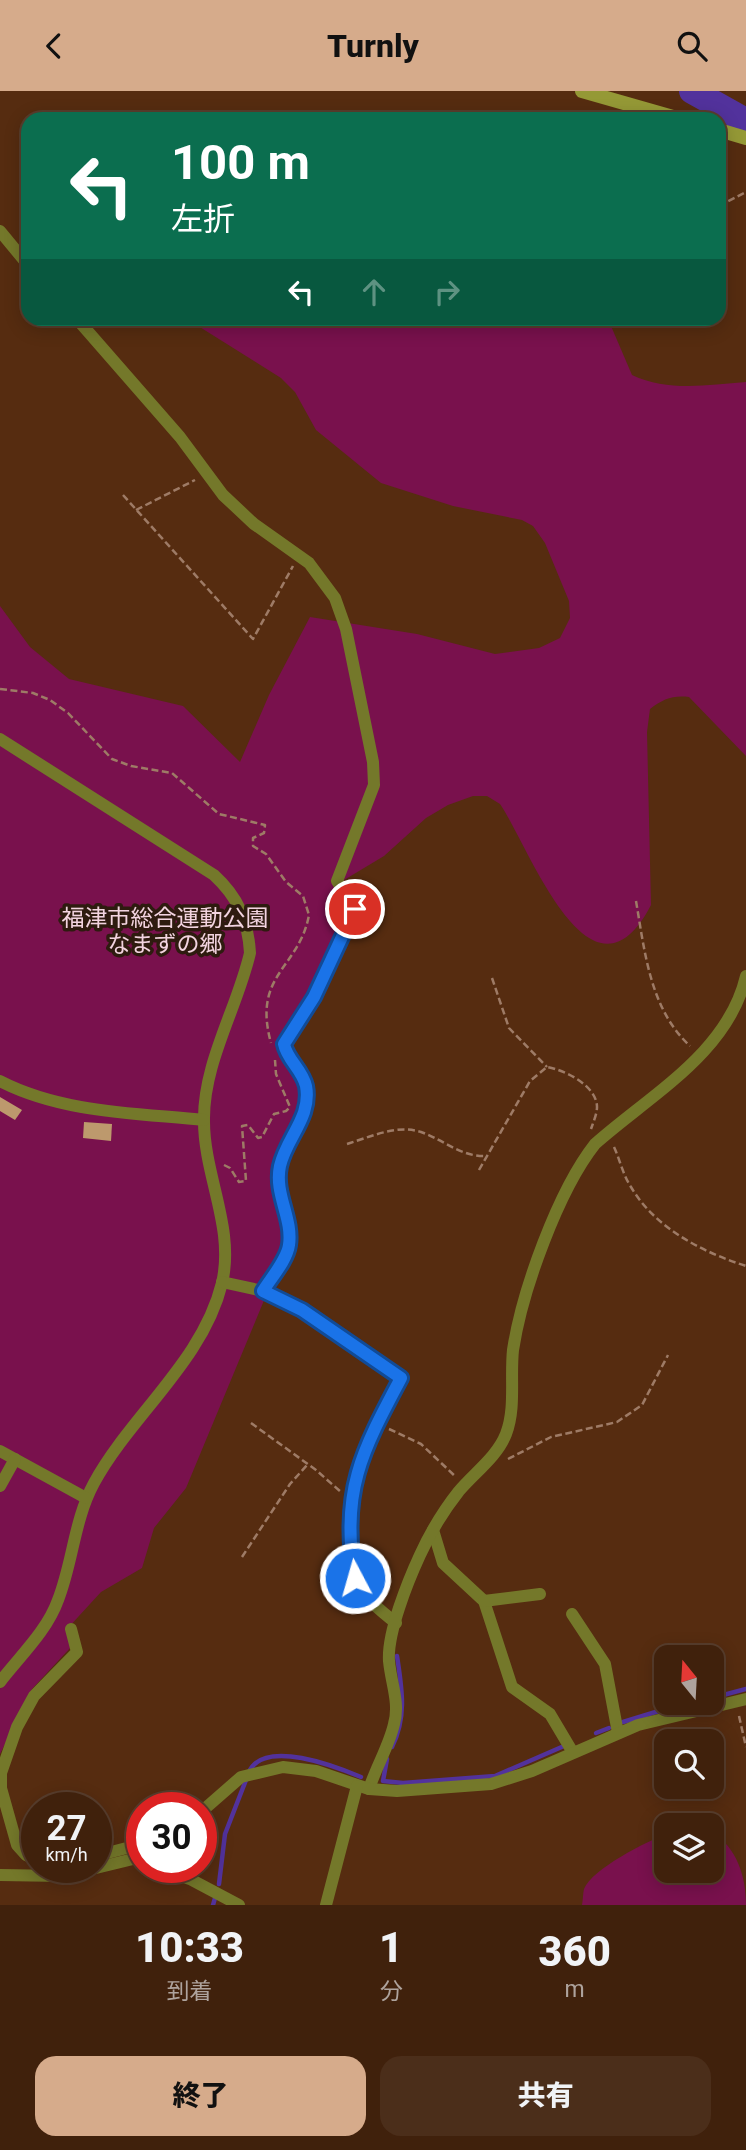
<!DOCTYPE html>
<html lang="ja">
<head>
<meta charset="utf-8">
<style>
  body { margin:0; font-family:Roboto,"Noto Sans JP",sans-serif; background:#4b2e1a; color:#f1f3f6; height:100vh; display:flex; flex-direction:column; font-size:26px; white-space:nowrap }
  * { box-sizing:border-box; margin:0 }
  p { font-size:23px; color:#aea39d }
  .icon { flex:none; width:38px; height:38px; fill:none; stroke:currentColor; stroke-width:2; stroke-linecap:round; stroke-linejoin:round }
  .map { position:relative; height:1814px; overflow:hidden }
  .drawer { display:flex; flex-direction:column; background:#40210c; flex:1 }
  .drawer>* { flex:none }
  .top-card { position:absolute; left:21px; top:21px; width:705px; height:214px; border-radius:21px; box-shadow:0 4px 18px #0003,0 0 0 2px #593e2d; background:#0b6e4f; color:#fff; overflow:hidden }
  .needle { width:46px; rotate:342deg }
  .fabs { position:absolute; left:654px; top:1554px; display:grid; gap:14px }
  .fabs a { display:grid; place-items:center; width:70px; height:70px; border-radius:14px; background:#40210c; box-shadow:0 4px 18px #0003,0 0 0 2px #593e2d; font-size:35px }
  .speed { position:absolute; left:21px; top:1701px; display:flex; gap:14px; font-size:35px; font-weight:700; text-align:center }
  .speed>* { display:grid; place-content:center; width:91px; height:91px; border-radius:50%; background:#40210c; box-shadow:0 4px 18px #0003,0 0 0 2px #593e2d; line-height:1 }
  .speed small { font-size:18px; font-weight:400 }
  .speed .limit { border:10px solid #d22; background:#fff; color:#111 }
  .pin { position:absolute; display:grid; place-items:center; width:60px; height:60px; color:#fff; margin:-30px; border:4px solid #fff; border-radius:50%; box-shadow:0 2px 7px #0007 }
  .me { position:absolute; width:77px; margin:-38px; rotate:354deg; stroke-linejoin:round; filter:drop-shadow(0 0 5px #0008) }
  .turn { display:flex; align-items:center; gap:24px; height:147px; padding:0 35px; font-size:32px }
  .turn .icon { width:91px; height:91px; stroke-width:2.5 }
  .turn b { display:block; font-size:49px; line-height:60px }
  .lanes { display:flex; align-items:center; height:66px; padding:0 35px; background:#0003; justify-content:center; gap:35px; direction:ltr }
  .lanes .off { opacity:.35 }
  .eta { display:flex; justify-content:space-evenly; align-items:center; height:119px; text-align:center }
  .eta b { font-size:42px; font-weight:800; line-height:49px }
  .action { display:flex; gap:14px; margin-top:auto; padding:14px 35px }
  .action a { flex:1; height:80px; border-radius:21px; background:#d6ab8b; color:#111; font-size:28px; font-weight:800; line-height:80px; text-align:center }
  .action a+a { background:#4b2e1a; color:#f1f3f6 }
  header { display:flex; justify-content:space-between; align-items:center; height:91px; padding:0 35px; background:#d6ab8b; color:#111; font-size:32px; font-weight:800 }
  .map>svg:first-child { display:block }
</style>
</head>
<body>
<header><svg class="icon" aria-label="back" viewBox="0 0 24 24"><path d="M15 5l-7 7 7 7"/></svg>Turnly<svg class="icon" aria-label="search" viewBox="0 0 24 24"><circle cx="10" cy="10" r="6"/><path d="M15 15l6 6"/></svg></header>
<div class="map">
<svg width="746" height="1814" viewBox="0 0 746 1814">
  <rect width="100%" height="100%" fill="#562c10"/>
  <g fill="#79114d">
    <path d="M187 228H608L632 284C668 301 707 294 746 291V665L689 606C673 604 663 608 650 618L647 641 651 814C591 929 529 755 500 713L487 705H473L448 714 426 727 384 765 344 789 362 814C344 865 318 909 289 953L312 993V1011L305 1036 288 1063 283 1082 296 1150 292 1165 265 1207 186 1397 154 1437 142 1477 101 1501 67 1538 71 1556 32 1598 0 1663V515L30 556 69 588 183 615 240 671 269 604 310 526 417 543 495 563 539 557 560 547 570 527 569 510 545 452 533 435 522 429 453 415 381 392 316 339 295 301 281 287Z"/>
    <path d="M712 1741C737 1757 746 1785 746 1814H582C583 1809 583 1802 584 1798 592 1778 647 1750 667 1743V1780H712Z"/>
  </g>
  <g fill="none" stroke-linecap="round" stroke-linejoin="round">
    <g stroke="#52329c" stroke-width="4.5">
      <polyline points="712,1607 746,1598"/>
      <polyline points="623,1631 685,1612"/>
      <polyline points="596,1642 609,1637"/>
      <path d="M392 1656C407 1626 402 1598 397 1565"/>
      <polyline points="387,1668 383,1690 403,1692 495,1685 564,1655"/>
      <path d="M249 1681C264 1647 337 1676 361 1686"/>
      <polyline points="219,1793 225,1743 246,1689"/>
      <polyline points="213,1814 215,1807"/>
    </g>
    <polyline stroke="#52329c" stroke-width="26" points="692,0 746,30"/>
  </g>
  <g fill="#bd996d">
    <polygon points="0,1006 22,1019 15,1029 0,1020"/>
    <polygon points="84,1031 112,1033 111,1050 83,1047"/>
  </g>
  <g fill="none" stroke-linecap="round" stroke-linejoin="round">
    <g stroke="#9e7b66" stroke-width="2.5" stroke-dasharray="7 3.5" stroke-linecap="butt">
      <polyline points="719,115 746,101"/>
      <polyline points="501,228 515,228"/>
      <polyline points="123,404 253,548 293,475"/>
      <polyline points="136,419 195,389"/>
      <path d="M0 598 33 602 50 609 68 622 112 668 131 675 172 682 219 723 265 734 264 742 253 747V755L266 763 286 791 303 805 309 824C299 878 252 883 271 952"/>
      <path d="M636 810C645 862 650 918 690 955"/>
      <polyline points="492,887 509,937 547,976"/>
      <path d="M347 1053C370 1046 397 1033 421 1041 444 1049 461 1066 486 1065"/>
      <path d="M614 1056C620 1069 623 1084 631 1096 655 1137 702 1161 746 1175"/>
      <polyline points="224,1074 230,1077 239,1091 246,1090 242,1035 248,1034 258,1047 262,1046 274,1023 286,1020 290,1016 276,983 275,969"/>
      <path d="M479 1079 530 990 547 976C565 979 597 995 597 1016 597 1023 593 1032 591 1038"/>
      <polyline points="251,1332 316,1379 341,1401"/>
      <polyline points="389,1338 421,1353 456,1386"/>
      <polyline points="508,1368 551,1346 617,1331 642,1314 668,1264"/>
      <polyline points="242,1466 290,1393 308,1373"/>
      <polyline points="739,1625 746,1656"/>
    </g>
    <g stroke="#74782a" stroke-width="12">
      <polyline points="0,140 28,174"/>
      <path d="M77 228 180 346 223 404 254 433 309 472 335 507 346 538 373 671 374 694 337 790 355 818 314 906 284 953C287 969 302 978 306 995 312 1026 286 1047 280 1075 273 1102 293 1127 289 1154 287 1169 271 1187 263 1200"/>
      <path d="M0 648 214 784C238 806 248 829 250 862 237 918 203 972 204 1030 204 1085 235 1137 222 1192 203 1270 131 1324 94 1392 74 1429 73 1471 58 1509 47 1540 20 1565 0 1591"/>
      <path d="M0 990C62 1022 136 1022 204 1029"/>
      <path d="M222 1191 263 1200 302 1219 401 1287C367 1351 347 1380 352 1456 353 1468 352 1482 358 1493 367 1509 381 1520 396 1532"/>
      <polyline points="0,1360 86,1407"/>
      <polyline points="0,1395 15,1368"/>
      <polyline points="433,1439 443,1472 484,1510 512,1596 550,1623 572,1660"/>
      <polyline points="484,1510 540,1503"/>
      <polyline points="572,1523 605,1573 618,1642"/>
      <path d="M369 1698C376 1676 389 1655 394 1633 400 1612 391 1592 389 1570 387 1542 408 1490 420 1464 430 1442 444 1419 459 1400 474 1382 497 1366 506 1343 516 1317 510 1287 513 1259 522 1200 558 1100 595 1053 650 1004 728 962 746 885"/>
      <polyline points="201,1721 241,1686 283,1676 316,1680 369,1698 397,1700 491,1693 532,1680 638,1634 746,1608"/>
      <polyline points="96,1765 142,1753"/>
      <polyline points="37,1769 26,1764 17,1754 1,1697 1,1682 17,1636 34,1605 77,1561 71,1538"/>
      <polyline points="156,1776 190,1788 239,1814"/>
      <polyline points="0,1784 63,1785 133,1768 142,1762"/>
      <polyline points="326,1814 357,1695"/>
    </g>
    <g stroke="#959936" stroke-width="14">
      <polyline points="582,0 680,28"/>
      <polyline points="719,39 746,47"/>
    </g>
  </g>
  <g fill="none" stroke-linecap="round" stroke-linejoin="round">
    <g stroke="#114b97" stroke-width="18">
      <path id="route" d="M355 1487C340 1401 362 1360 401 1287L302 1219 263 1200C271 1187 287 1169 289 1154 293 1127 274 1103 280 1075 286 1047 312 1026 306 995 302 978 287 969 284 953L314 906 355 818"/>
    </g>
    <use href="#route" stroke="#1a73e8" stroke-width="12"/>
  </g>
  <g text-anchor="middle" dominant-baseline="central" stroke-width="7" stroke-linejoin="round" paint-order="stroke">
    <g font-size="23" fill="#f3d4e0" stroke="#2e1b0f">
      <text x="165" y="827">福津市総合運動公園<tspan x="165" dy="26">なまずの郷</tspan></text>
    </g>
  </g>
</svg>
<div class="fabs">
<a><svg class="needle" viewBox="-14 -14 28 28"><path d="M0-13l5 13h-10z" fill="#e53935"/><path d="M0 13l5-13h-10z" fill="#aea39d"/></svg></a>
<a><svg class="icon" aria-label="search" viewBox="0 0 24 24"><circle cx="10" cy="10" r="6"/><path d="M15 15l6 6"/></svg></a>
<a><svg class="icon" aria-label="layers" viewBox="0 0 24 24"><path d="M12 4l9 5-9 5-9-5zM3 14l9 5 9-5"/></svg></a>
</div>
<div class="speed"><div>27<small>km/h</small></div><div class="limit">30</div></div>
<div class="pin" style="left:355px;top:818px;background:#d93025"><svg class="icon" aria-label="arrive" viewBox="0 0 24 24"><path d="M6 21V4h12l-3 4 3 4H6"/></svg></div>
<svg class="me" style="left:355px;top:1487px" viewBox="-20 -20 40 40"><circle r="17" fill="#1a73e8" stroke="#fff" stroke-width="3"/><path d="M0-11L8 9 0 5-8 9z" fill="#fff"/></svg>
<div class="top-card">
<div class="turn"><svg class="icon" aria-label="left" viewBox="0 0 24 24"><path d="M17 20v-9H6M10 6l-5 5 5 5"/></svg><div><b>100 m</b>左折</div></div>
<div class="lanes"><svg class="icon" aria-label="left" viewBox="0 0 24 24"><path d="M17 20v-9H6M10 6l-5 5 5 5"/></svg><svg class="icon off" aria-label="ahead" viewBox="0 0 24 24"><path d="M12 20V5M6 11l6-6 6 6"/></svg><svg class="icon off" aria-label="right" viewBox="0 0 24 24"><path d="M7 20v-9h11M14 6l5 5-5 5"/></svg></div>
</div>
</div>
<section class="drawer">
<div class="eta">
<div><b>10:33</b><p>到着</p></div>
<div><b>1</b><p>分</p></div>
<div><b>360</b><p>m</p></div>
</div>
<div class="action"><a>終了</a><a>共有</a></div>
</section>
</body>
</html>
